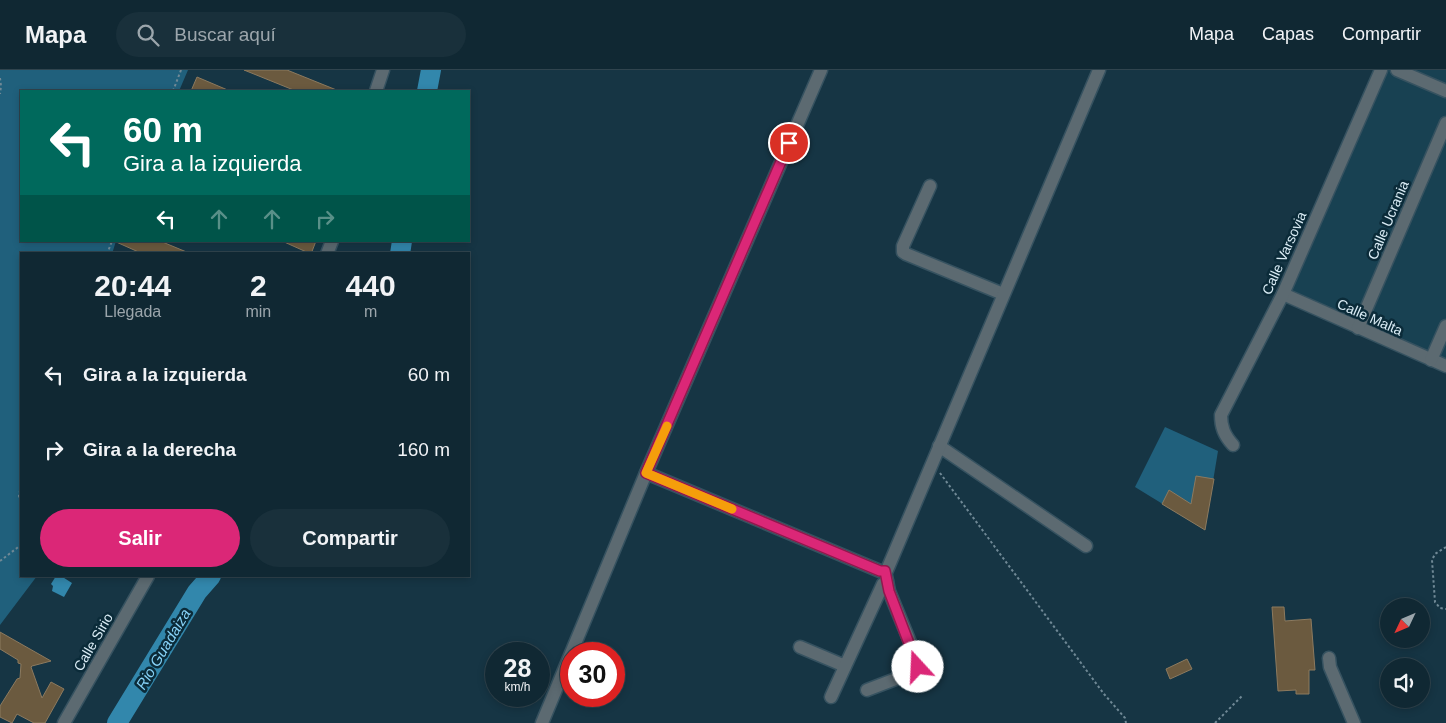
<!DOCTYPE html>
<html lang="es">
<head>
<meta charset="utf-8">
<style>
  body { margin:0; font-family:Helvetica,sans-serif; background:#19303b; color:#f1f3f6; height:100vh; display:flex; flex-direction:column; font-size:19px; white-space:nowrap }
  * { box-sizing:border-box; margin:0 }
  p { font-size:16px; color:#9ca6ac }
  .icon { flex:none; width:28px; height:28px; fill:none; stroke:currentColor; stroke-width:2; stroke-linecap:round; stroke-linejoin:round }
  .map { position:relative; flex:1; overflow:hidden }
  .side { position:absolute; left:20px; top:182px; width:450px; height:325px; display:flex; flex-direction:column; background:#102833; border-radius:0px; box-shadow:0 2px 8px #0003,0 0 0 1px #30444e }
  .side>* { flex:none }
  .guide { position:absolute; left:20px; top:20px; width:450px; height:152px; border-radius:0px; box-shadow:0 2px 8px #0003,0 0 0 1px #30444e; background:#00695c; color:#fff; overflow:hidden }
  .needle { width:32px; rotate:226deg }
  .controls { position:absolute; left:1380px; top:528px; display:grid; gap:10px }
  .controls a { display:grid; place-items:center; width:50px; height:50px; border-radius:50%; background:#102833; box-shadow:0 2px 8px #0003,0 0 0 1px #30444e; font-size:25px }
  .speed { position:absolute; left:485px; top:572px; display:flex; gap:10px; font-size:25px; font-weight:700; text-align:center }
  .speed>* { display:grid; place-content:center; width:65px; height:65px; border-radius:50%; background:#102833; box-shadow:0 2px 8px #0003,0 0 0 1px #30444e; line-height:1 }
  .speed small { font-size:12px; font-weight:400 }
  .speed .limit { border:8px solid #d22; background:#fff; color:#111 }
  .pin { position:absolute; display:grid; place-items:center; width:42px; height:42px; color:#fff; margin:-21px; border:2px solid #fff; border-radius:50%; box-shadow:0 1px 5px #0007 }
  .me { position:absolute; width:55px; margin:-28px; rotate:340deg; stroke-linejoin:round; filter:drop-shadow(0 0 4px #0008) }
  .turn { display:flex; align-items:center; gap:18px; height:105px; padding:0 20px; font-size:22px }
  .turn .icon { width:65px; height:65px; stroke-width:2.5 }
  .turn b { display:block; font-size:35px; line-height:42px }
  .lanes { display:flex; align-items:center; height:48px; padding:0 20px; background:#0003; justify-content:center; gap:25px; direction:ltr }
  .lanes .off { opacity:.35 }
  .eta { display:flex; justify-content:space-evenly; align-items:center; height:85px; text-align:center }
  .eta b { font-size:30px; font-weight:800; line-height:35px }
  .button { display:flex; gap:10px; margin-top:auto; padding:10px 20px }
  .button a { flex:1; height:58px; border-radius:30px; background:#db2777; color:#fff; font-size:20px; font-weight:800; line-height:58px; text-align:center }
  .button a+a { background:#19303b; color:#f1f3f6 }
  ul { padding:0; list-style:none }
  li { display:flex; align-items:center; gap:15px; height:75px; padding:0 20px }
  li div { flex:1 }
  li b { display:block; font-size:19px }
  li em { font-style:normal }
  header { display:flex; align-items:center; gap:30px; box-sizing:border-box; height:70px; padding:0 25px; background:#102833; border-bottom:1px solid #30444e }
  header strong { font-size:24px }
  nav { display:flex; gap:28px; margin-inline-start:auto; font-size:18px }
  .search { width:350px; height:45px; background:#19303b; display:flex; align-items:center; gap:12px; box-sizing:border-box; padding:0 18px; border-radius:28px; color:#9ca6ac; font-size:19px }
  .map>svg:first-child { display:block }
</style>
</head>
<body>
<header>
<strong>Mapa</strong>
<div class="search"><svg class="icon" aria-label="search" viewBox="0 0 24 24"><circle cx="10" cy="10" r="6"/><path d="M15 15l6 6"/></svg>Buscar aquí</div>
<nav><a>Mapa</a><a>Capas</a><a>Compartir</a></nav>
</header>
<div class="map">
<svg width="1446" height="653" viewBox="0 0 1446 653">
  <rect width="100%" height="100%" fill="#163544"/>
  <polygon fill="#184152" points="1381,0 1446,0 1446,296 1283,224"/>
  <g fill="#20607c">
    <polygon points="0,0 188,0 179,21 21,21 21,171 116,171 112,184 21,184 21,506 37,506 0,555"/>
    <polygon points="1165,357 1218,381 1205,460 1135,417"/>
  </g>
  <polygon fill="#3287ac" points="56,506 61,506 72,513 64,527 52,521 53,516 51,514"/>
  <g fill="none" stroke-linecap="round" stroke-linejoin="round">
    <g stroke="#3287ac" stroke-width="20">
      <polyline points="427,21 431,0"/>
      <polyline points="400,184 402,171"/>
      <polyline points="117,653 197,522 211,506"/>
    </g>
  </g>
  <g fill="#6b5a3f" stroke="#8c7a5f">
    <polygon points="244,0 287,0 339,21 296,21"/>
    <polygon points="197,7 230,21 191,21"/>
    <polygon points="114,171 160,171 189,183 143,184"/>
    <polygon points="282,171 316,171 311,184"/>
    <polygon points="1196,406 1214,409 1205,460 1162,434 1169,420 1191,434"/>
    <polygon points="1272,537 1284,537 1285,551 1311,549 1315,600 1309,600 1309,624 1296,624 1296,620 1278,621"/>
    <polygon points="0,562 51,591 32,596 31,597 42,628 51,612 64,619 45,653 34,653 17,644 12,653 0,647 0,636 17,609 20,608 21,594 18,593 18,590 0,579"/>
    <polygon points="1187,589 1192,599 1170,609 1166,599"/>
  </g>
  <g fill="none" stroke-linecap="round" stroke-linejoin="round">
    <g stroke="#365260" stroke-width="15">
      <g id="minor">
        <polyline points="1397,0 1446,21"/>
        <polyline points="376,21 383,0"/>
        <polyline points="930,116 903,176 903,182 906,184 1003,224"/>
        <polyline points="327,184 332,171"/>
        <polyline points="1283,224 1446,296"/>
        <polyline points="1358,258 1446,53"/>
        <polyline points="1431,290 1446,256"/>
        <path d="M1233 375C1224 365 1221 357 1221 345L1283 224 1381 0"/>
        <polyline points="939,376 1086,476"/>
        <polyline points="646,403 880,501 884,502 887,500 1099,0"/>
        <polyline points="800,577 845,596"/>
        <polyline points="1329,588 1330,597 1354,653"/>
        <polyline points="867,620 914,602 918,597 919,594 889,521 885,501"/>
        <polyline points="831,627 883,514 887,511"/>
        <polyline points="64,653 148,506"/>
        <polyline points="542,653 646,403 821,0"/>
      </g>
    </g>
    <g stroke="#708996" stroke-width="2" stroke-dasharray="2.5 2.5" stroke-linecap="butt">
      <polyline points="0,8 1,16 0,24"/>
      <polyline points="173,21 181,0"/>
      <polyline points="107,184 112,171"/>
      <polyline points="940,403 1104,624 1125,648 1126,653"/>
      <polyline points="21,415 19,426 21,430"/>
      <polyline points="1446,477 1435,484 1432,490 1435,532 1440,538 1446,539"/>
      <polyline points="0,491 17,478 21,474"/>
      <polyline points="1215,653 1242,626"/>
    </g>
    <use href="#minor" stroke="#5c6a71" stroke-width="12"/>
  </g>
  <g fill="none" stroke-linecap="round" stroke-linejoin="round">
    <g stroke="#8e194d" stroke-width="12">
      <polyline id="route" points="789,73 646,403 880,501 885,501 889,521 918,597"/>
    </g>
    <use href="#route" stroke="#db2777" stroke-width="9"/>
    <polyline stroke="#f59e0b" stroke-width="9" points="667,356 646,403 732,439"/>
  </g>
  <g text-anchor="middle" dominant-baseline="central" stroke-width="5" stroke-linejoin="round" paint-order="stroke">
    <g font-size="14" fill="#dbedf6" stroke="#0b2b39">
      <text transform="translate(1388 150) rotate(-67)">Calle Ucrania</text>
      <text transform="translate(1284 183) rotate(-66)">Calle Varsovia</text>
      <text transform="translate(1370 247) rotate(24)">Calle Malta</text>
      <text transform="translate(93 572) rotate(-60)">Calle Sirio</text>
    </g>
    <g font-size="15" font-style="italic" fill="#87d2f7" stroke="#0b2b39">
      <text transform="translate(163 579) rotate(-59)">Rio Guadaiza</text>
    </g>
  </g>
</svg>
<div class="controls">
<a><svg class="needle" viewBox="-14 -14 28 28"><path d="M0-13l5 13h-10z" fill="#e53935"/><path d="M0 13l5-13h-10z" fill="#9ca6ac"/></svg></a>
<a><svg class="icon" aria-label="sound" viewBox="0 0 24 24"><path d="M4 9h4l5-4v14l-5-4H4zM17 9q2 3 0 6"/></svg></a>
</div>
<div class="speed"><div>28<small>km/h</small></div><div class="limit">30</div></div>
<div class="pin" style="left:789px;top:73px;background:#d93025"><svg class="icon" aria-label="arrive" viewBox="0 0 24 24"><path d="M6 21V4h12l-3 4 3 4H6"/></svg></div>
<svg class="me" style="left:918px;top:597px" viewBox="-20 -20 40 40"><circle r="19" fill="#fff"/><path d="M0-13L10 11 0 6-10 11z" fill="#db2777"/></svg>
<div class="guide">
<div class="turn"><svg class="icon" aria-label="left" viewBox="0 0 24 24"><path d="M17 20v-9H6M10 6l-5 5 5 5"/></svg><div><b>60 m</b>Gira a la izquierda</div></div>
<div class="lanes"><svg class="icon" aria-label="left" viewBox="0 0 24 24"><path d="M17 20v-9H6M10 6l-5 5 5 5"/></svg><svg class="icon off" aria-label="ahead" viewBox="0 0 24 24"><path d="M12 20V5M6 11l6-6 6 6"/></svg><svg class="icon off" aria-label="ahead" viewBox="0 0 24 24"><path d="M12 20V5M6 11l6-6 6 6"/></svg><svg class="icon off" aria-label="right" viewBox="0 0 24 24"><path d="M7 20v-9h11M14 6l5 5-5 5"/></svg></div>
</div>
<section class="side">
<div class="eta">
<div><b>20:44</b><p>Llegada</p></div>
<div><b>2</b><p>min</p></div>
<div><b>440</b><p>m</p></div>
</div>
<ul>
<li><svg class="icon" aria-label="left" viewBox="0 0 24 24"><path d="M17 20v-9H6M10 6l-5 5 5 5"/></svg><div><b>Gira a la izquierda</b></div><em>60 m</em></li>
<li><svg class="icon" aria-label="right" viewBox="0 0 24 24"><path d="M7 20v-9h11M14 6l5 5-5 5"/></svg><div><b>Gira a la derecha</b></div><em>160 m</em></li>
</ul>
<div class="button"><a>Salir</a><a>Compartir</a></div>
</section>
</div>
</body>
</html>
